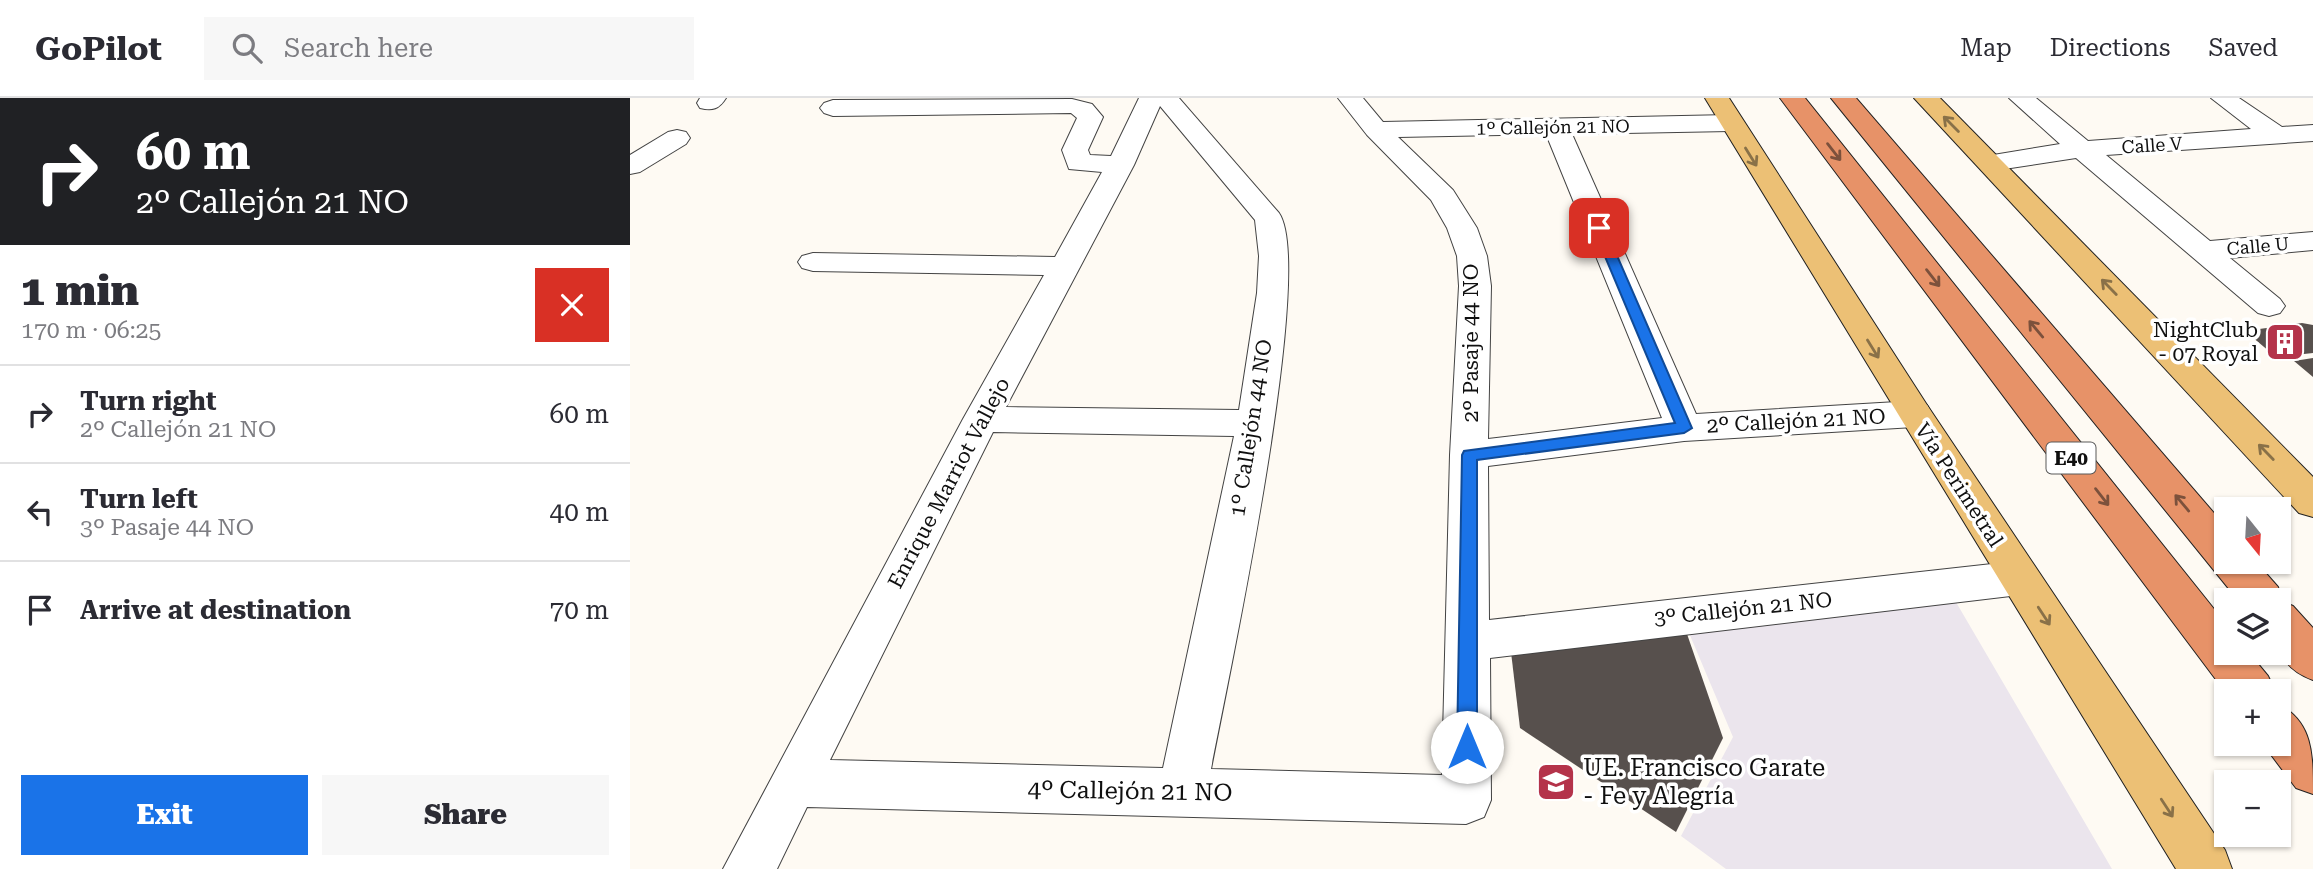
<!DOCTYPE html>
<html lang="en">
<head>
<meta charset="utf-8">
<style>
  body { margin:0; font-family:"Roboto Serif",serif; background:#f7f7f7; color:#2b2b33; height:100vh; display:flex; flex-direction:column; font-size:26px; white-space:nowrap }
  * { box-sizing:border-box; margin:0 }
  p { font-size:23px; color:#7c7c81 }
  .icon { flex:none; width:38px; height:38px; fill:none; stroke:currentColor; stroke-width:2; stroke-linecap:round; stroke-linejoin:round }
  .map { position:relative; flex:1; overflow:hidden }
  .drawer { display:flex; flex-direction:column; background:#fff; width:630px }
  .drawer>* { flex:none }
  .top-card { background:#202124; color:#fff; overflow:hidden }
  .needle { width:46px; rotate:162deg }
  .tools { position:absolute; left:1584px; top:399px; display:grid; gap:14px }
  .tools a { display:grid; place-items:center; width:77px; height:77px; border-radius:0px; background:#fff; box-shadow:0 2px 5px #0004; font-size:35px }
  .pin { position:absolute; display:grid; place-items:center; width:60px; height:60px; color:#fff; margin:-30px; border-radius:14px; box-shadow:0 4px 10px #0006 }
  .me { position:absolute; width:77px; margin:-38px; rotate:0deg; stroke-linejoin:round; filter:drop-shadow(0 0 5px #0008) }
  .turn { display:flex; align-items:center; gap:24px; height:147px; padding:0 21px; font-size:32px }
  .turn .icon { width:91px; height:91px; stroke-width:2.5 }
  .turn b { display:block; font-size:49px; line-height:60px }
  .round { display:grid; place-items:center; flex:none; width:74px; height:74px; border-radius:0px; background:#f7f7f7 }
  .summary { display:flex; align-items:center; justify-content:space-between; height:119px; padding:0 21px }
  h1 { font-size:42px; font-weight:800; line-height:52px }
  .action { display:flex; gap:14px; margin-top:auto; padding:14px 21px }
  .action a { flex:1; height:80px; border-radius:0px; background:#1a73e8; color:#fff; font-size:28px; font-weight:800; line-height:80px; text-align:center }
  .action a+a { background:#f7f7f7; color:#2b2b33 }
  ul { padding:0; list-style:none }
  li { display:flex; align-items:center; gap:21px; height:98px; padding:0 21px; border-top:2px solid #e1e1e2 }
  li div { flex:1 }
  li b { display:block; font-size:26px }
  li em { font-style:normal }
  header { display:flex; align-items:center; gap:42px; box-sizing:border-box; height:98px; padding:0 35px; background:#fff; border-bottom:2px solid #e1e1e2 }
  header strong { font-size:33px }
  nav { display:flex; gap:38px; margin-inline-start:auto; font-size:24px }
  .search { width:490px; height:63px; background:#f7f7f7; display:flex; align-items:center; gap:18px; box-sizing:border-box; padding:0 24px; border-radius:0px; color:#7c7c81; font-size:26px }
  main { display:flex; flex:1; min-height:0 }
  .map>svg:first-child { display:block }
</style>
</head>
<body>
<header>
<strong>GoPilot</strong>
<div class="search"><svg class="icon" aria-label="search" viewBox="0 0 24 24"><circle cx="10" cy="10" r="6"/><path d="M15 15l6 6"/></svg>Search here</div>
<nav><a>Map</a><a>Directions</a><a>Saved</a></nav>
</header>
<main>
<section class="drawer">
<div class="top-card">
<div class="turn"><svg class="icon" aria-label="right" viewBox="0 0 24 24"><path d="M7 20v-9h11M14 6l5 5-5 5"/></svg><div><b>60 m</b>2º Callejón 21 NO</div></div>
</div>
<div class="summary"><div><h1>1 min</h1><p>170 m · 06:25</p></div><a class="round" style="background:#d93025;color:#fff"><svg class="icon" aria-label="close" viewBox="0 0 24 24"><path d="M6 6l12 12M18 6L6 18"/></svg></a></div>
<ul>
<li><svg class="icon" aria-label="right" viewBox="0 0 24 24"><path d="M7 20v-9h11M14 6l5 5-5 5"/></svg><div><b>Turn right</b><p>2º Callejón 21 NO</p></div><em>60 m</em></li>
<li><svg class="icon" aria-label="left" viewBox="0 0 24 24"><path d="M17 20v-9H6M10 6l-5 5 5 5"/></svg><div><b>Turn left</b><p>3º Pasaje 44 NO</p></div><em>40 m</em></li>
<li><svg class="icon" aria-label="arrive" viewBox="0 0 24 24"><path d="M6 21V4h12l-3 4 3 4H6"/></svg><div><b>Arrive at destination</b></div><em>70 m</em></li>
</ul>
<div class="action"><a>Exit</a><a>Share</a></div>
</section>
<div class="map">
<svg width="1683" height="771" viewBox="0 0 1683 771">
  <rect width="100%" height="100%" fill="#fefaf3"/>
  <polygon fill="#ebe5ed" points="1323,499 1482,771 1096,771 1051,738 1103,639 1059,535"/>
  <g fill="#57504d">
    <polygon points="1672,225 1683,227 1683,255 1646,259 1615,233"/>
    <polygon points="1683,260 1683,279 1664,263"/>
    <polygon points="1057,536 1093,640 1046,734 890,630 881,554"/>
  </g>
  <g fill="none" stroke-linecap="round" stroke-linejoin="round">
    <g stroke="#434343" stroke-width="2">
      <g id="minor">
        <path d="M70 0H96C89 11 83 13 70 10L67 5Z"/>
        <path d="M509 0H549L649 115C687 170 597 586 581 671L812 677 820 357 829 188 827 158 817 130 801 102 737 37 708 0H733L753 24 1100 17 1109 20 1113 25 1109 30 1100 33 942 36 1066 316 1284 303 1297 307 1302 316 1297 325 1284 329 1054 343 858 368 859 522 1389 463 1404 468 1410 480 1404 492 1389 497 860 560 861 702 854 719 836 726 177 709 147 771H93L333 321 414 177 183 173 172 170 168 164 172 158 183 155 425 159 472 74 439 71 432 52 447 20 441 15 203 18 194 15 190 10 194 5 203 2 442 1 462 6 473 19 458 52 460 57 481 58ZM530 8 625 122 629 158 627 195 609 312 376 309 504 67ZM916 36 1032 320 858 341 861 188 857 158 847 130 823 92 768 39ZM363 334 604 338 533 670 200 662Z"/>
        <polygon points="1379,0 1406,0 1458,43 1621,31 1581,0 1609,0 1652,29 1683,27 1683,43 1476,57 1580,143 1683,134 1683,152 1600,160 1650,201 1655,208 1650,215 1639,218 1628,215 1446,60 1361,73 1351,71 1348,65 1351,59 1430,46"/>
        <polygon points="47,32 56,34 60,40 56,46 10,74 0,76 0,57 38,34"/>
      </g>
    </g>
    <g stroke="#212121" stroke-width="2">
      <g id="major">
        <polygon points="1075,0 1099,0 1297,307 1595,752 1602,771 1546,771"/>
        <polygon points="1284,0 1310,0 1683,379 1683,419 1669,415"/>
      </g>
    </g>
    <g stroke="#212121" stroke-width="2">
      <g id="highway">
        <polygon points="1150,0 1175,0 1596,526 1596,555 1619,555 1638,578 1645,593 1596,595"/>
        <path d="M1201 0H1226L1596 429V464H1626L1648 489 1653 504 1663 508 1683 530V582C1641 566 1648 540 1648 502H1608Z"/>
        <path d="M1648 606C1683 624 1683 656 1683 696L1666 690 1633 646H1648Z"/>
      </g>
    </g>
    <use href="#minor" fill="#fff" fill-rule="evenodd"/>
    <use href="#major" fill="#ecc075" fill-rule="evenodd"/>
    <use href="#highway" fill="#e79268" fill-rule="evenodd"/>
  </g>
  <defs><path id="oneway-shaft" d="M-6 0H5M1.5-3L5.5 0L1.5 3" fill="none" stroke-width="1.6" stroke-linecap="round" stroke-linejoin="round" transform="scale(1.75)"/></defs>
  <g stroke="#897148">
    <use href="#oneway-shaft" transform="translate(1321 26) rotate(-135)"/>
    <use href="#oneway-shaft" transform="translate(1121 59) rotate(58)"/>
    <use href="#oneway-shaft" transform="translate(1479 189) rotate(-134)"/>
    <use href="#oneway-shaft" transform="translate(1243 251) rotate(58)"/>
    <use href="#oneway-shaft" transform="translate(1636 354) rotate(-134)"/>
    <use href="#oneway-shaft" transform="translate(1414 518) rotate(57)"/>
    <use href="#oneway-shaft" transform="translate(1537 710) rotate(57)"/>
  </g>
  <g stroke="#7c513c">
    <use href="#oneway-shaft" transform="translate(1204 54) rotate(52)"/>
    <use href="#oneway-shaft" transform="translate(1303 180) rotate(52)"/>
    <use href="#oneway-shaft" transform="translate(1406 231) rotate(-130)"/>
    <use href="#oneway-shaft" transform="translate(1472 399) rotate(52)"/>
    <use href="#oneway-shaft" transform="translate(1552 405) rotate(-130)"/>
  </g>
  <polygon fill="#1a73e8" stroke="#114b97" stroke-width="2" points="969,126 975,130 1062,330 1054,335 847,362 847,649 844,655 837,658 830,655 827,649 832,357 834,353 1045,325 963,130"/>
  <defs>
    <g id="building-square" transform="scale(2.0125)"><rect x="-9" y="-9" width="18" height="18" rx="4" fill="#b4334a" stroke="#fff"/><path d="M-4-6H4V6H1V3H-1V6H-4ZM-2.5-4.3h1.7v1.8h-1.7ZM.8-4.3h1.7v1.8H.8ZM-2.5-1h1.7V.8h-1.7ZM.8-1h1.7V.8H.8Z" fill="#fff"/></g>
    <g id="school-square" transform="scale(2.0125)"><rect x="-9" y="-9" width="18" height="18" rx="4" fill="#b4334a" stroke="#fff"/><path d="M0-5L7-2L0 1L-7-2ZM-4 1L0 2.5L4 1V4Q0 6-4 4Z" fill="#fff"/></g>
  </defs>
  <g fill-rule="evenodd">
    <use href="#building-square" x="1655" y="244"/>
    <use href="#school-square" x="926" y="684"/>
  </g>
  <g text-anchor="middle" dominant-baseline="central" stroke-width="7" stroke-linejoin="round" paint-order="stroke">
    <g font-size="18" fill="#101010" stroke="#fff">
      <text transform="translate(923 29) rotate(-1)">1º Callejón 21 NO</text>
      <text transform="translate(1522 47) rotate(-4)">Calle V</text>
      <text transform="translate(1628 148) rotate(-5)">Calle U</text>
    </g>
    <rect fill="#fff" stroke="#585858" stroke-width="2" x="1416.5" y="344.5" width="49" height="31" rx="5"/>
    <g font-size="19" font-weight="bold" fill="#101010">
      <text x="1441" y="360">E40</text>
    </g>
    <g font-size="21" fill="#101010" stroke="#fff" text-anchor="end">
      <text x="1628" y="232">NightClub<tspan x="1628" dy="24">- 07 Royal</tspan></text>
    </g>
    <g font-size="21" fill="#101010" stroke="#fff">
      <text transform="translate(841 245) rotate(-90)">2º Pasaje 44 NO</text>
      <text transform="translate(1166 323) rotate(-3)">2º Callejón 21 NO</text>
      <text transform="translate(621 330) rotate(-81)">1º Callejón 44 NO</text>
      <text transform="translate(319 385) rotate(-62)">Enrique Marriot Vallejo</text>
      <text transform="translate(1329 387) rotate(57)">Vía Perimetral</text>
      <text transform="translate(1113 511) rotate(-6)">3º Callejón 21 NO</text>
    </g>
    <g font-size="24" fill="#101010" stroke="#fff" text-anchor="start">
      <text x="953" y="670">UE. Francisco Garate<tspan x="953" dy="28">- Fe y Alegría</tspan></text>
    </g>
    <g font-size="24" fill="#101010" stroke="#fff">
      <text transform="translate(500 693) rotate(1)">4º Callejón 21 NO</text>
    </g>
  </g>
</svg>
<div class="tools">
<a><svg class="needle" viewBox="-14 -14 28 28"><path d="M0-13l5 13h-10z" fill="#e53935"/><path d="M0 13l5-13h-10z" fill="#7c7c81"/></svg></a>
<a><svg class="icon" aria-label="layers" viewBox="0 0 24 24"><path d="M12 4l9 5-9 5-9-5zM3 14l9 5 9-5"/></svg></a>
<a>+</a>
<a>−</a>
</div>
<div class="pin" style="left:969px;top:130px;background:#d93025"><svg class="icon" aria-label="arrive" viewBox="0 0 24 24"><path d="M6 21V4h12l-3 4 3 4H6"/></svg></div>
<svg class="me" style="left:837px;top:649px" viewBox="-20 -20 40 40"><circle r="19" fill="#fff"/><path d="M0-13L10 11 0 6-10 11z" fill="#1a73e8"/></svg>
</div>
</main>
</body>
</html>
